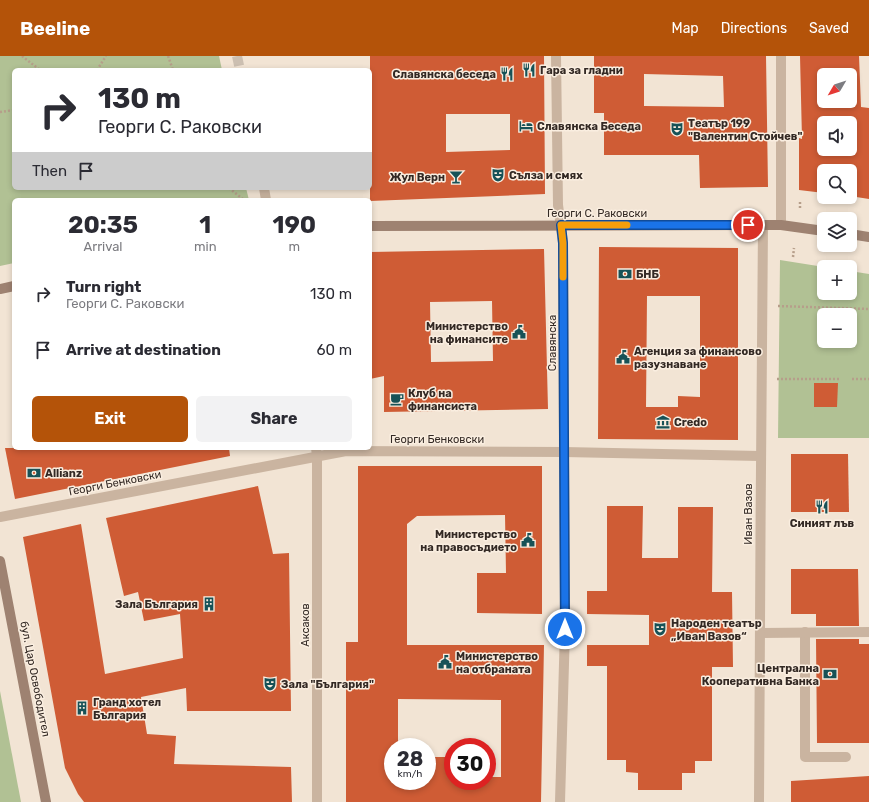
<!DOCTYPE html>
<html lang="en">
<head>
<meta charset="utf-8">
<style>
  body { margin:0; font-family:Rubik,sans-serif; background:#f2f2f3; color:#2b2b33; height:100vh; display:flex; flex-direction:column; font-size:15px; white-space:nowrap }
  * { box-sizing:border-box; margin:0 }
  p { font-size:13px; color:#7c7c81 }
  .icon { flex:none; width:22px; height:22px; fill:none; stroke:currentColor; stroke-width:2; stroke-linecap:round; stroke-linejoin:round }
  .map { position:relative; flex:1; overflow:hidden }
  .side { position:absolute; left:12px; top:142px; width:360px; height:252px; display:flex; flex-direction:column; background:#fff; border-radius:6px; box-shadow:0 2px 6px #0003 }
  .side>* { flex:none }
  .banner { position:absolute; left:12px; top:12px; width:360px; height:122px; border-radius:6px; box-shadow:0 2px 6px #0003; background:#fff; color:#2b2b33; overflow:hidden }
  .needle { width:26px; rotate:231deg }
  .buttons { position:absolute; left:817px; top:12px; display:grid; gap:8px }
  .buttons a { display:grid; place-items:center; width:40px; height:40px; border-radius:6px; background:#fff; box-shadow:0 2px 6px #0003; font-size:20px }
  .speed { position:absolute; left:384px; top:682px; display:flex; gap:8px; font-size:20px; font-weight:700; text-align:center }
  .speed>* { display:grid; place-content:center; width:52px; height:52px; border-radius:50%; background:#fff; box-shadow:0 2px 6px #0003; line-height:1 }
  .speed small { font-size:10px; font-weight:400 }
  .speed .limit { border:6px solid #d22; background:#fff; color:#111 }
  .pin { position:absolute; display:grid; place-items:center; width:34px; height:34px; color:#fff; margin:-17px; border:2px solid #fff; border-radius:50%; box-shadow:0 1px 4px #0007 }
  .me { position:absolute; width:44px; margin:-22px; rotate:0deg; stroke-linejoin:round; filter:drop-shadow(0 0 3px #0008) }
  .turn { display:flex; align-items:center; gap:14px; height:84px; padding:0 20px; font-size:18px }
  .turn .icon { width:52px; height:52px; stroke-width:2.5 }
  .turn b { display:block; font-size:28px; line-height:34px }
  .then { display:flex; align-items:center; height:38px; padding:0 20px; background:#0003; gap:8px; font-size:15px }
  .eta { display:flex; justify-content:space-evenly; align-items:center; height:68px; text-align:center }
  .eta b { font-size:24px; font-weight:700; line-height:28px }
  .action { display:flex; gap:8px; margin-top:auto; padding:8px 20px }
  .action a { flex:1; height:46px; border-radius:6px; background:#b45309; color:#fff; font-size:16px; font-weight:700; line-height:46px; text-align:center }
  .action a+a { background:#f2f2f3; color:#2b2b33 }
  ul { padding:0; list-style:none }
  li { display:flex; align-items:center; gap:12px; height:56px; padding:0 20px }
  li div { flex:1 }
  li b { display:block; font-size:15px }
  li em { font-style:normal }
  header { display:flex; align-items:center; gap:24px; box-sizing:border-box; height:56px; padding:0 20px; background:#b45309; color:#fff }
  header strong { font-size:19px }
  nav { display:flex; gap:22px; margin-inline-start:auto; font-size:14px }
  .map>svg:first-child { display:block }
</style>
</head>
<body>
<header>
<strong>Beeline</strong>
<nav><a>Map</a><a>Directions</a><a>Saved</a></nav>
</header>
<div class="map">
<svg width="869" height="746" viewBox="0 0 869 746">
  <rect width="100%" height="100%" fill="#f2e4d4"/>
  <g fill="#b1c194" fill-rule="evenodd">
    <polygon points="0,0 219,0 222,14 14,14 14,132 246,132 249,144 14,144 14,207 0,210"/>
    <path d="M780 204 824 211V237H850V215L869 218V382H778ZM824 259H850V285H824Z"/>
    <polygon points="0,635 21,746 0,746"/>
  </g>
  <g fill="#cf5c35" fill-rule="evenodd">
    <path d="M370 0H544L545 138 370 145ZM446 58H510V94L446 96Z"/>
    <path d="M594 0H766L768 131 700 132 699 99H604V57H594ZM644 18 723 20 724 51 644 50Z"/>
    <path d="M800 0H859L861 51 869 52V143L850 140V115H824V137L799 134V82L802 83ZM824 19H850V45H824ZM824 67H850V93H824Z"/>
    <path d="M599 191 738 192V384L598 383ZM647 240H700V341L678 340V351H646Z"/>
    <path d="M544 193 548 353 384 356V320L370 323V196ZM492 245 493 305 431 306 430 246Z"/>
    <polygon points="814,327 838,327 837,351 814,351"/>
    <polygon points="5,392 229,392 230,400 15,443"/>
    <polygon points="791,398 848,398 849,456 791,456"/>
    <path d="M358 410H542V558L477 557V517H506L505 459 417 460 407 468V589H544L541 746H346V586H358ZM398 643 501 644V721H487V725H453V701H427V725H393V691H398Z"/>
    <polygon points="258,430 273,498 289,497 291,655 187,655 186,632 141,641 147,678 176,680 174,708 291,711 292,746 84,746 78,738 65,712 23,481 81,468 105,618 183,602 180,558 144,565 138,536 124,540 106,462"/>
    <polygon points="607,450 643,450 642,502 678,502 678,451 713,451 712,536 732,536 733,611 712,611 712,705 695,705 695,717 682,717 682,734 638,734 638,717 626,716 626,704 607,704 607,610 587,610 587,589 649,589 649,559 587,558 587,535 607,535"/>
    <polygon points="791,513 858,513 859,570 816,570 816,558 791,558"/>
    <polygon points="816,583 859,583 859,588 869,588 869,687 817,687"/>
    <polygon points="869,720 869,746 791,746 791,725"/>
  </g>
  <g fill="none" stroke-linecap="round" stroke-linejoin="round">
    <polyline stroke="#ccbfb1" stroke-width="10" stroke-dasharray="10 5" stroke-linecap="butt" points="237,0 240,14"/>
    <g stroke="#b69e8a" stroke-width="2.5" stroke-dasharray="2 2" stroke-linecap="butt">
      <polyline points="22,0 40,14"/>
      <polyline points="168,0 173,14"/>
      <polyline points="97,14 106,0"/>
      <polyline points="0,56 14,54"/>
      <polyline points="229,132 244,144"/>
      <polyline points="800,152 800,146"/>
      <polyline points="793,201 794,192"/>
      <polyline points="778,250 869,253"/>
      <polyline points="777,323 841,323"/>
      <polyline points="852,323 869,323"/>
    </g>
    <polyline stroke="#cab4a0" stroke-width="10" points="805,576 805,701 846,701"/>
    <g stroke="#cab4a0" stroke-width="10">
      <polyline points="556,0 558,149 563,187 564,396 565,573 560,746"/>
      <polyline points="781,0 781,169"/>
      <polyline points="264,132 266,144"/>
      <polyline points="316,392 317,400 317,746"/>
      <polyline points="0,461 346,395 564,396 760,400"/>
      <polyline points="761,577 869,576"/>
      <path d="M759 746C761 554 760 361 763 169"/>
    </g>
    <g stroke="#9e8271" stroke-width="10">
      <polyline points="370,170 763,169 781,169 824,175"/>
      <polyline points="850,178 869,181"/>
      <polyline points="0,233 14,230"/>
      <polyline points="0,505 46,746"/>
    </g>
  </g>
  <g fill="none" stroke-linecap="round" stroke-linejoin="round">
    <g stroke="#114b97" stroke-width="10">
      <polyline id="route" points="565,573 563,187 561,169 748,169"/>
    </g>
    <use href="#route" stroke="#1a73e8" stroke-width="7"/>
    <polyline stroke="#f59e0b" stroke-width="7" points="563,221 563,187 561,169 627,169"/>
  </g>
  <defs>
    <g id="restaurant-bare" transform="scale(1.08)"><path d="M-5-6h1v4h1v-4h1v4h1v-4h1v5L-1.5 .5V6h-2V.5L-5-1ZM5-6V6H3V1.5H1.5Q1.5-4 5-6Z" fill="#175257" stroke="#faeee0" stroke-width="2.5" paint-order="stroke"/></g>
    <g id="hotel-bare" transform="scale(1.08)"><path d="M-6-4.5h1.5V1H6V5H4.5V3h-9V5H-6ZM-4 0a1.8 1.8 0 1 1 3.6 0ZM.5 0V-2.5h3Q6-2.5 6 0Z" fill="#175257" stroke="#faeee0" stroke-width="2.5" paint-order="stroke"/></g>
    <g id="theatre-bare" transform="scale(1.08)"><path d="M-5-5.5Q0-4 5-5.5V0Q5 5 0 6Q-5 5-5 0ZM-3.3-2.5H-1v1.5H-3.3ZM1-2.5H3.3v1.5H1ZM-2.8 1Q0 5.5 2.8 1Z" fill="#175257" stroke="#faeee0" stroke-width="2.5" paint-order="stroke"/></g>
    <g id="bar-bare" transform="scale(1.08)"><path d="M-6-5H6L.8 .8V4.5H3.5V6h-7V4.5H-.8V.8Z" fill="#175257" stroke="#faeee0" stroke-width="2.5" paint-order="stroke"/></g>
    <g id="bank-bare" transform="scale(1.08)"><path d="M-6-4H6V4H-6ZM0-2.3a2.3 2.3 0 1 0 0 4.6a2.3 2.3 0 1 0 0-4.6Z" fill="#175257" stroke="#faeee0" stroke-width="2.5" paint-order="stroke"/></g>
    <g id="civic-bare" transform="scale(1.08)"><path d="M-.6-6.5H3V-4.5H.6V-3L4-1V1h2V6H-6V1h2V-1L-.6-3ZM-1.2 2.5V6h2.4V2.5Z" fill="#175257" stroke="#faeee0" stroke-width="2.5" paint-order="stroke"/></g>
    <g id="cafe-bare" transform="scale(1.08)"><path d="M-5.5-4.5H6V0H3Q3 3.5 0 3.5H-2.5Q-5.5 3.5-5.5 0ZM3-3.2v2h1.7v-2ZM-6 4.5H4V6H-6Z" fill="#175257" stroke="#faeee0" stroke-width="2.5" paint-order="stroke"/></g>
    <g id="museum-bare" transform="scale(1.08)"><path d="M0-6L6-3V-2H-6V-3ZM-5-1h2V3h-2ZM-1-1h2V3h-2ZM3-1h2V3H3ZM-6 4H6V6H-6Z" fill="#175257" stroke="#faeee0" stroke-width="2.5" paint-order="stroke"/></g>
    <g id="building-bare" transform="scale(1.08)"><path d="M-4-6H4V6H1V3H-1V6H-4ZM-2.5-4.3h1.7v1.8h-1.7ZM.8-4.3h1.7v1.8H.8ZM-2.5-1h1.7V.8h-1.7ZM.8-1h1.7V.8H.8Z" fill="#175257" stroke="#faeee0" stroke-width="2.5" paint-order="stroke"/></g>
  </defs>
  <g fill-rule="evenodd">
    <use href="#restaurant-bare" x="529" y="14"/>
    <use href="#restaurant-bare" x="507" y="18"/>
    <use href="#hotel-bare" x="526" y="70"/>
    <use href="#theatre-bare" x="677" y="73"/>
    <use href="#theatre-bare" x="498" y="119"/>
    <use href="#bar-bare" x="456" y="121"/>
    <use href="#bank-bare" x="625" y="218"/>
    <use href="#civic-bare" x="519" y="276"/>
    <use href="#civic-bare" x="623" y="301"/>
    <use href="#cafe-bare" x="397" y="343"/>
    <use href="#museum-bare" x="663" y="366"/>
    <use href="#bank-bare" x="34" y="417"/>
    <use href="#restaurant-bare" x="822" y="451"/>
    <use href="#civic-bare" x="528" y="484"/>
    <use href="#building-bare" x="209" y="548"/>
    <use href="#theatre-bare" x="660" y="573"/>
    <use href="#civic-bare" x="445" y="606"/>
    <use href="#bank-bare" x="830" y="618"/>
    <use href="#theatre-bare" x="270" y="628"/>
    <use href="#building-bare" x="82" y="652"/>
  </g>
  <g text-anchor="middle" dominant-baseline="central" stroke-width="3" stroke-linejoin="round" paint-order="stroke">
    <g font-size="11" font-weight="bold" fill="#332924" stroke="#faeee0" text-anchor="start">
      <text x="540" y="14">Гара за гладни</text>
      <text x="496" y="18" text-anchor="end">Славянска беседа</text>
      <text x="688" y="67">Театър 199<tspan x="688" dy="13">"Валентин Стойчев"</tspan></text>
      <text x="537" y="70">Славянска Беседа</text>
      <text x="509" y="119">Сълза и смях</text>
      <text x="445" y="121" text-anchor="end">Жул Верн</text>
      <text x="636" y="218">БНБ</text>
      <text x="508" y="270" text-anchor="end">Министерство<tspan x="508" dy="13">на финансите</tspan></text>
      <text x="634" y="295">Агенция за финансово<tspan x="634" dy="13">разузнаване</tspan></text>
      <text x="408" y="337">Клуб на<tspan x="408" dy="13">финансиста</tspan></text>
      <text x="674" y="366">Credo</text>
      <text x="45" y="417">Allianz</text>
      <text x="822" y="467" text-anchor="middle">Синият лъв</text>
      <text x="517" y="478" text-anchor="end">Министерство<tspan x="517" dy="13">на правосъдието</tspan></text>
      <text x="198" y="548" text-anchor="end">Зала България</text>
      <text x="671" y="567">Народен театър<tspan x="671" dy="13">„Иван Вазов“</tspan></text>
      <text x="456" y="600">Министерство<tspan x="456" dy="13">на отбраната</tspan></text>
      <text x="819" y="612" text-anchor="end">Централна<tspan x="819" dy="13">Кооперативна Банка</tspan></text>
      <text x="281" y="628">Зала "България"</text>
      <text x="93" y="646">Гранд хотел<tspan x="93" dy="13">България</tspan></text>
    </g>
    <g font-size="11" fill="#332924" stroke="#faeee0">
      <text x="597" y="157">Георги С. Раковски</text>
      <text transform="translate(552 287) rotate(-90)">Славянска</text>
      <text x="437" y="383">Георги Бенковски</text>
      <text transform="translate(115 427) rotate(-11)">Георги Бенковски</text>
      <text transform="translate(748 458) rotate(-90)">Иван Вазов</text>
      <text transform="translate(305 569) rotate(-90)">Аксаков</text>
      <text transform="translate(35 623) rotate(79)">бул. Цар Освободител</text>
    </g>
  </g>
</svg>
<div class="buttons">
<a><svg class="needle" viewBox="-14 -14 28 28"><path d="M0-13l5 13h-10z" fill="#e53935"/><path d="M0 13l5-13h-10z" fill="#7c7c81"/></svg></a>
<a><svg class="icon" aria-label="sound" viewBox="0 0 24 24"><path d="M4 9h4l5-4v14l-5-4H4zM17 9q2 3 0 6"/></svg></a>
<a><svg class="icon" aria-label="search" viewBox="0 0 24 24"><circle cx="10" cy="10" r="6"/><path d="M15 15l6 6"/></svg></a>
<a><svg class="icon" aria-label="layers" viewBox="0 0 24 24"><path d="M12 4l9 5-9 5-9-5zM3 14l9 5 9-5"/></svg></a>
<a>+</a>
<a>−</a>
</div>
<div class="speed"><div>28<small>km/h</small></div><div class="limit">30</div></div>
<div class="pin" style="left:748px;top:169px;background:#d93025"><svg class="icon" aria-label="arrive" viewBox="0 0 24 24"><path d="M6 21V4h12l-3 4 3 4H6"/></svg></div>
<svg class="me" style="left:565px;top:573px" viewBox="-20 -20 40 40"><circle r="17" fill="#1a73e8" stroke="#fff" stroke-width="3"/><path d="M0-11L8 9 0 5-8 9z" fill="#fff"/></svg>
<div class="banner">
<div class="turn"><svg class="icon" aria-label="right" viewBox="0 0 24 24"><path d="M7 20v-9h11M14 6l5 5-5 5"/></svg><div><b>130 m</b>Георги С. Раковски</div></div>
<div class="then">Then<svg class="icon" aria-label="arrive" viewBox="0 0 24 24"><path d="M6 21V4h12l-3 4 3 4H6"/></svg></div>
</div>
<section class="side">
<div class="eta">
<div><b>20:35</b><p>Arrival</p></div>
<div><b>1</b><p>min</p></div>
<div><b>190</b><p>m</p></div>
</div>
<ul>
<li><svg class="icon" aria-label="right" viewBox="0 0 24 24"><path d="M7 20v-9h11M14 6l5 5-5 5"/></svg><div><b>Turn right</b><p>Георги С. Раковски</p></div><em>130 m</em></li>
<li><svg class="icon" aria-label="arrive" viewBox="0 0 24 24"><path d="M6 21V4h12l-3 4 3 4H6"/></svg><div><b>Arrive at destination</b></div><em>60 m</em></li>
</ul>
<div class="action"><a>Exit</a><a>Share</a></div>
</section>
</div>
</body>
</html>
